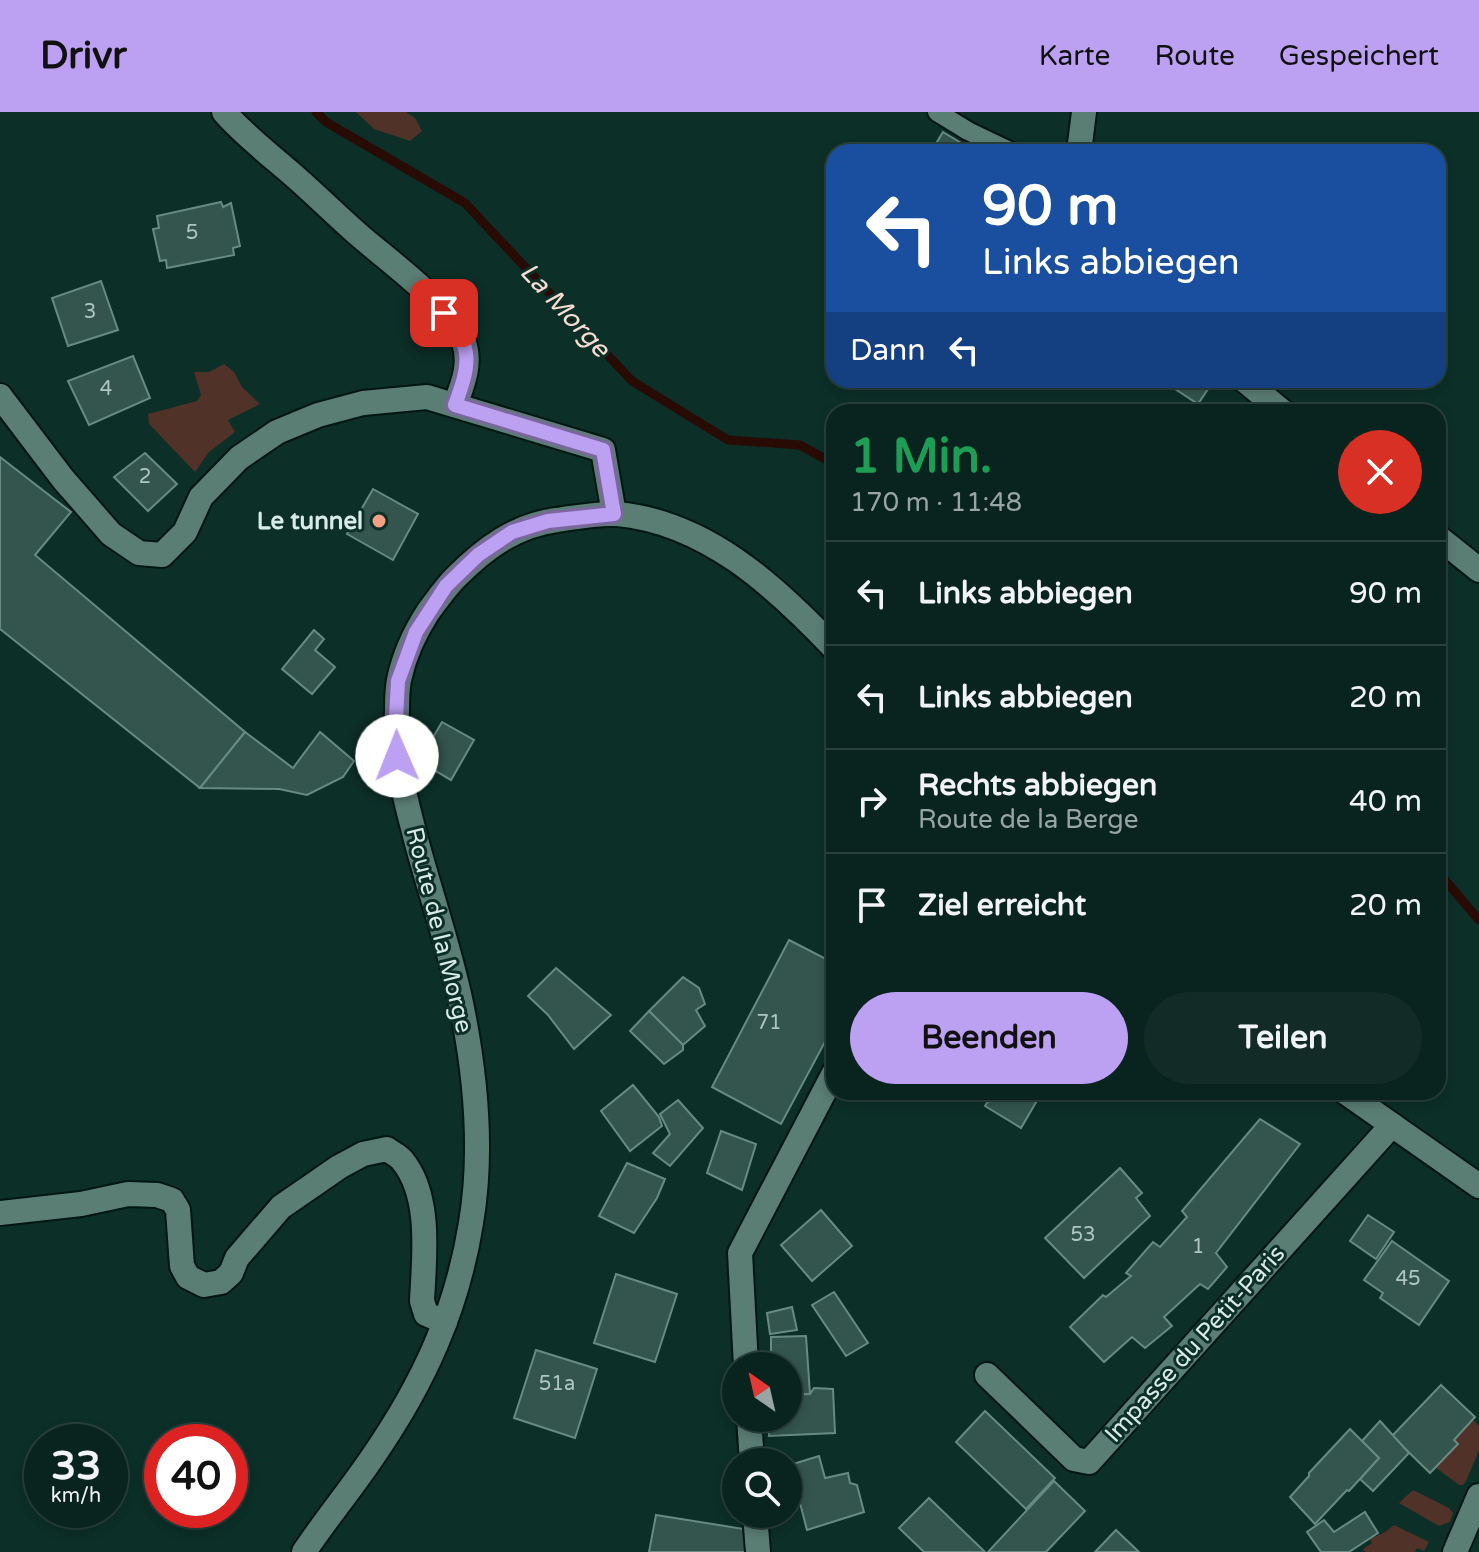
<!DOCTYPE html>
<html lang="de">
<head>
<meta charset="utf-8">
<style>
  body { margin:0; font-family:"Varela Round",sans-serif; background:#122b27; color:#f1f3f6; height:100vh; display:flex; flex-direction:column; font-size:30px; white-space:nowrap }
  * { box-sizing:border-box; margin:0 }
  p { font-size:26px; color:#99a4a4 }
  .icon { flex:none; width:44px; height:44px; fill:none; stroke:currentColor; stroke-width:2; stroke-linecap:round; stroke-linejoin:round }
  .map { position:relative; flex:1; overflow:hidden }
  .side { position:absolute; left:826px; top:292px; width:620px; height:696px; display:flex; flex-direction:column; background:#09231e; border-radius:24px; box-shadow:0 4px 12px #0003,0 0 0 2px #29403c }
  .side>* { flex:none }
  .banner { position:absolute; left:826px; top:32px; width:620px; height:244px; border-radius:24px; box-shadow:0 4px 12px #0003,0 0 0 2px #29403c; background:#1a4fa0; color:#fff; overflow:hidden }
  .needle { width:52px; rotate:326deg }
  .tools { position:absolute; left:722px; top:1240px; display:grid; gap:16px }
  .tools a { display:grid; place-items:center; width:80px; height:80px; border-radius:50%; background:#09231e; box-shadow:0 4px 12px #0003,0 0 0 2px #29403c; font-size:40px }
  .speed { position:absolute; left:24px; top:1312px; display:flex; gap:16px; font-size:40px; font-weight:700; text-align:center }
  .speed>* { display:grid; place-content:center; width:104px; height:104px; border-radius:50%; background:#09231e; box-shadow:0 4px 12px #0003,0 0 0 2px #29403c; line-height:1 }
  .speed small { font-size:20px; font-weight:400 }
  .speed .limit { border:12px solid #d22; background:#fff; color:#111 }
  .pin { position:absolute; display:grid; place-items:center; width:68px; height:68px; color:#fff; margin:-34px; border-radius:16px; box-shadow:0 4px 12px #0006 }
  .me { position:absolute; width:88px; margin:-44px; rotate:359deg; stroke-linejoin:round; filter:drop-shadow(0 0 6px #0008) }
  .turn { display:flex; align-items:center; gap:28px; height:168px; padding:0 24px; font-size:36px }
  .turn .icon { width:104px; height:104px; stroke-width:2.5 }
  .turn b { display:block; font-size:56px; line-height:68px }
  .then { display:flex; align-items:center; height:76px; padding:0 24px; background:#0003; gap:16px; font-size:30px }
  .round { display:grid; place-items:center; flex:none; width:84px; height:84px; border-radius:42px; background:#122b27 }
  .overview { display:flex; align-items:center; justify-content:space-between; height:136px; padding:0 24px }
  h1 { font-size:48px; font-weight:800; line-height:60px; color:#1e9e55 }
  .primary-button { display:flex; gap:16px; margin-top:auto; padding:16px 24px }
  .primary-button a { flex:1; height:92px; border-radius:48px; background:#bca0f2; color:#111; font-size:32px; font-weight:800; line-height:92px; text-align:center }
  .primary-button a+a { background:#122b27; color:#f1f3f6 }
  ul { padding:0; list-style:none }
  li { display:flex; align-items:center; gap:24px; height:104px; padding:0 24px; border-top:2px solid #29403c }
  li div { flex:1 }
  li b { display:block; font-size:30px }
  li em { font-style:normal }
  header { display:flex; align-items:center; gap:48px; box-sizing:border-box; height:112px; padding:0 40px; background:#bca0f2; color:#111 }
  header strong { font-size:38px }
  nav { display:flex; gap:44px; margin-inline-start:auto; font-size:28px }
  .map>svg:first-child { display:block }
</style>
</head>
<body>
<header>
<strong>Drivr</strong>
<nav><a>Karte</a><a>Route</a><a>Gespeichert</a></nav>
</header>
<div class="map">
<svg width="1479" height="1440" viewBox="0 0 1479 1440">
  <rect width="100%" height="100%" fill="#0c2f28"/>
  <g fill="#503228">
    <polygon points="356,0 406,0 415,6 422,19 410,29 374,17"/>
    <polygon points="224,252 234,260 242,275 260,292 228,308 235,320 209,340 195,360 149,312 148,302 197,289 201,283 194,260 209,260"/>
    <polygon points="1473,1308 1479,1314 1479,1338 1466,1369 1463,1373 1459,1373 1435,1355 1454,1328"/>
    <polygon points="1412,1379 1415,1379 1449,1396 1453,1401 1450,1410 1439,1414 1399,1391"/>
    <polygon points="1394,1413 1429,1430 1424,1439 1417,1436 1415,1440 1365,1440 1363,1437 1372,1431 1370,1427 1385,1420"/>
  </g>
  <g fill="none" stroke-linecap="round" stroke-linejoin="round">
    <g stroke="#270b04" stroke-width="9">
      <polyline points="316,0 326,10 465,91 632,269 728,328 800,333 834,352"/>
      <polyline points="1438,760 1479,808"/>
    </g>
  </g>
  <g fill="#33554d" stroke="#678b82" stroke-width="2">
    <polygon points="943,20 976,40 931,40"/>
    <polygon points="221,90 223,95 231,91 240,134 233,136 234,143 167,156 166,148 160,149 153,117 159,116 157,104"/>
    <polygon points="101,169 118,218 68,234 52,186"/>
    <polygon points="133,244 150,286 89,313 68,269"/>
    <polygon points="1168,268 1214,268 1198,292 1166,271"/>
    <polygon points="145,341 177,372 148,399 114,365"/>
    <polygon points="0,345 71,400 35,443 245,620 200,676 0,517"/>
    <polygon points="373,377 418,402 393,448 347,422"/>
    <polygon points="314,518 324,527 315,538 335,555 312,582 282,557"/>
    <polygon points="442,610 474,628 451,668 419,649"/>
    <polygon points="245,620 293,656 320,620 354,649 343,665 307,683 279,677 200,676"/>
    <polygon points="789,828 834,851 834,913 781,1012 712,975"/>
    <polygon points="556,856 611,903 574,937 548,903 528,884"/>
    <polygon points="683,865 699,876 705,892 696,898 705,914 683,933 649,899"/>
    <polygon points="649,899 683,933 683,938 664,952 630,919"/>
    <polygon points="633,973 659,1005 662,1014 630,1039 601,999"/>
    <polygon points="994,980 1042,980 1021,1016 985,994"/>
    <polygon points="678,988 703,1016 670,1054 653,1041 670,1022 660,1002"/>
    <polygon points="1260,1007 1300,1032 1216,1141 1227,1155 1208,1177 1200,1172 1164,1205 1172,1214 1145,1236 1132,1225 1104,1250 1070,1215 1103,1183 1106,1185 1131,1164 1126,1161 1153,1130 1160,1135 1187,1105 1182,1099"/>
    <polygon points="721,1019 756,1032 742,1078 707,1061"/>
    <polygon points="627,1051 665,1067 657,1086 634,1121 599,1104"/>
    <polygon points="1120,1056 1142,1081 1136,1086 1150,1104 1084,1166 1045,1126"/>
    <polygon points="821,1098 852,1134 812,1169 781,1133"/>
    <polygon points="1368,1103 1394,1120 1376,1147 1350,1129"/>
    <polygon points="1392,1129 1449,1169 1419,1213 1380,1186 1383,1181 1364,1168"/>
    <polygon points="616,1162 677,1182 655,1250 594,1231"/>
    <polygon points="834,1180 868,1231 846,1244 812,1193"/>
    <polygon points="792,1195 797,1218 770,1222 767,1201"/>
    <polygon points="806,1224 810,1282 788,1283 788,1254 771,1254 771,1225"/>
    <polygon points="536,1238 597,1257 575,1326 514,1306"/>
    <polygon points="1441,1273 1475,1305 1454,1328 1458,1332 1430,1361 1392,1324"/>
    <polygon points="814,1276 833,1277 835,1321 769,1324 770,1306 788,1306 788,1283 810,1282"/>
    <polygon points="985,1299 1055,1366 1026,1397 956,1330"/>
    <polygon points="1380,1309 1409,1341 1373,1379 1360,1367 1379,1346 1362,1329"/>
    <polygon points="1350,1317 1379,1346 1349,1379 1347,1378 1315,1412 1290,1385 1309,1364 1309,1361"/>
    <polygon points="819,1344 825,1366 848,1361 850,1371 857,1373 864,1400 807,1418 790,1353"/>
    <polygon points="1054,1369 1085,1399 1046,1440 988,1440"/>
    <polygon points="929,1386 985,1440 924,1440 899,1416"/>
    <polygon points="1365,1400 1378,1421 1349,1440 1321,1440 1307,1420 1324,1408 1334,1420"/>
    <polygon points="656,1403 750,1418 749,1440 649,1440"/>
    <polygon points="1116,1418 1139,1440 1095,1440"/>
  </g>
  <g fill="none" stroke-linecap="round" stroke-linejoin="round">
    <g stroke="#001611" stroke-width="22">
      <polyline id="lane" points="937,0 968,19 1012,40"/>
    </g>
    <g stroke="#001611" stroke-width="28">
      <g id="street">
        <path d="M224 0C244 23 269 42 292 62 315 82 337 104 360 124 390 150 448 191 463 228 472 250 463 272 455 293"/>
        <polyline points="0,284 63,367 111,422 139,441 162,443 185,420 201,385 239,346 277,320 318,303 363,291 427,285 603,338 614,402"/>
        <path d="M0 1101 81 1092 128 1082 157 1083 172 1088 178 1098 182 1154 188 1165 204 1173 221 1170 231 1161 237 1146 281 1095 339 1055 363 1042 387 1037C392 1041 399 1044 402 1048 432 1084 424 1146 422 1189L426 1202 445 1210"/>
        <polyline points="746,1254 740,1141 834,961"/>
        <polyline points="987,1263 1074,1347 1089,1350 1392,1013"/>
        <polyline points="749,1306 752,1350"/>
        <polyline points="755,1402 758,1440"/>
      </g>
    </g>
    <g stroke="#001611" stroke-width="28">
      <g id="secondary">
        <polyline points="1079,40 1084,0"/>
        <polyline points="1244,268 1283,300"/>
        <polyline points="1438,425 1479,458"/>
        <polyline points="1345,980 1479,1074"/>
        <path d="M304 1440C326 1407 352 1376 374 1343 424 1270 457 1198 471 1111 483 1040 476 966 462 896 450 835 428 776 413 716 402 674 394 642 397 598 397 588 397 578 399 568 404 544 415 520 428 500 437 488 445 476 456 465 485 436 516 413 557 408 577 405 597 401 617 402 706 410 775 474 834 536"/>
        <polyline points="1455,1440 1479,1384"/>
      </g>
    </g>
    <use href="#lane" stroke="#5a7d74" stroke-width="18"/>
    <use href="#street" stroke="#5a7d74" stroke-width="24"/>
    <use href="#secondary" stroke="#5a7d74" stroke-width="24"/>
  </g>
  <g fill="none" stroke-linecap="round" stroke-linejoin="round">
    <g stroke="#7a689d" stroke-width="20">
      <path id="route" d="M397 644 395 624 398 569 416 520 446 474 478 443 512 420 548 409 614 402 603 338 455 293C470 252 474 236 444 201"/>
    </g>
    <use href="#route" stroke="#bca0f2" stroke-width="14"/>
  </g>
  <circle fill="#f39f83" stroke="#0c2f28" stroke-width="3" cx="379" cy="409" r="8"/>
  <g text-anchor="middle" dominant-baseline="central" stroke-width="6" stroke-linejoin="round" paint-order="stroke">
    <g font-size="20" fill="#afc6c0">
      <text x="192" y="121">5</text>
      <text x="90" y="200">3</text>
      <text x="106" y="277">4</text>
      <text x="145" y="365">2</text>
      <text x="769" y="911">71</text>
      <text x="1083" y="1123">53</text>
      <text x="1198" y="1135">1</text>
      <text x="1408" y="1167">45</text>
      <text x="557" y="1272">51a</text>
    </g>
    <g font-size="24" font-weight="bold" fill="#d8ebe6" stroke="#0c2f28" text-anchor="end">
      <text x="363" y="409">Le tunnel</text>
    </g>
    <g font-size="24" fill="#d8ebe6" stroke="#0c2f28">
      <text transform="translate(439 818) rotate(76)">Route de la Morge</text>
      <text transform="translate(1195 1232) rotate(-48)">Impasse du Petit-Paris</text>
    </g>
    <g font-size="26" font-style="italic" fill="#f8ddd4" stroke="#0c2f28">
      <text transform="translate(565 198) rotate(47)">La Morge</text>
    </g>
  </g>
</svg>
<div class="tools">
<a><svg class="needle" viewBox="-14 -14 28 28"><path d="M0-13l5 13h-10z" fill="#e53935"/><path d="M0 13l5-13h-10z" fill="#99a4a4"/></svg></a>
<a><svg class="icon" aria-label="search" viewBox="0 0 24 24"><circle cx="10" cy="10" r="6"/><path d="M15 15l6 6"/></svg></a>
</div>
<div class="speed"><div>33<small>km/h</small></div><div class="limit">40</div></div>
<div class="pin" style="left:444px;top:201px;background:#d93025"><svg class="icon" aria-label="arrive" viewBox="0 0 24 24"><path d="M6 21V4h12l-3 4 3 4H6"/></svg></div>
<svg class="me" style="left:397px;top:644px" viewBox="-20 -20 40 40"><circle r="19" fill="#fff"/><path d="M0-13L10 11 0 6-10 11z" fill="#bca0f2"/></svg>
<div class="banner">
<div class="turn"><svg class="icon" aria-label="left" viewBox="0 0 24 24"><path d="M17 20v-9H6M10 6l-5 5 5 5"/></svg><div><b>90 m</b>Links abbiegen</div></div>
<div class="then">Dann<svg class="icon" aria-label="left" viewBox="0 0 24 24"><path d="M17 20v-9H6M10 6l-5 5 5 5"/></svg></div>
</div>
<section class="side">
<div class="overview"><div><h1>1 Min.</h1><p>170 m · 11:48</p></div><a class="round" style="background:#d93025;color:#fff"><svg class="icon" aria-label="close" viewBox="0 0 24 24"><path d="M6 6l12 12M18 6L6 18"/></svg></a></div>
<ul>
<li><svg class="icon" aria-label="left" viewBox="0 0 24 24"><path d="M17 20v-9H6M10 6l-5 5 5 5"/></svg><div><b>Links abbiegen</b></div><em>90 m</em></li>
<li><svg class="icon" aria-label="left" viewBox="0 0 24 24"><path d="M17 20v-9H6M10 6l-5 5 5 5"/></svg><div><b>Links abbiegen</b></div><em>20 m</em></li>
<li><svg class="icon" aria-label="right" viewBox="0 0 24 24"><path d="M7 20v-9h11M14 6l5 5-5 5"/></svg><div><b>Rechts abbiegen</b><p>Route de la Berge</p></div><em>40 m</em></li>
<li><svg class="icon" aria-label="arrive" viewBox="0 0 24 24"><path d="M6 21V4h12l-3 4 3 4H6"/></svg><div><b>Ziel erreicht</b></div><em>20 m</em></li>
</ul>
<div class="primary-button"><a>Beenden</a><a>Teilen</a></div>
</section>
</div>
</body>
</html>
